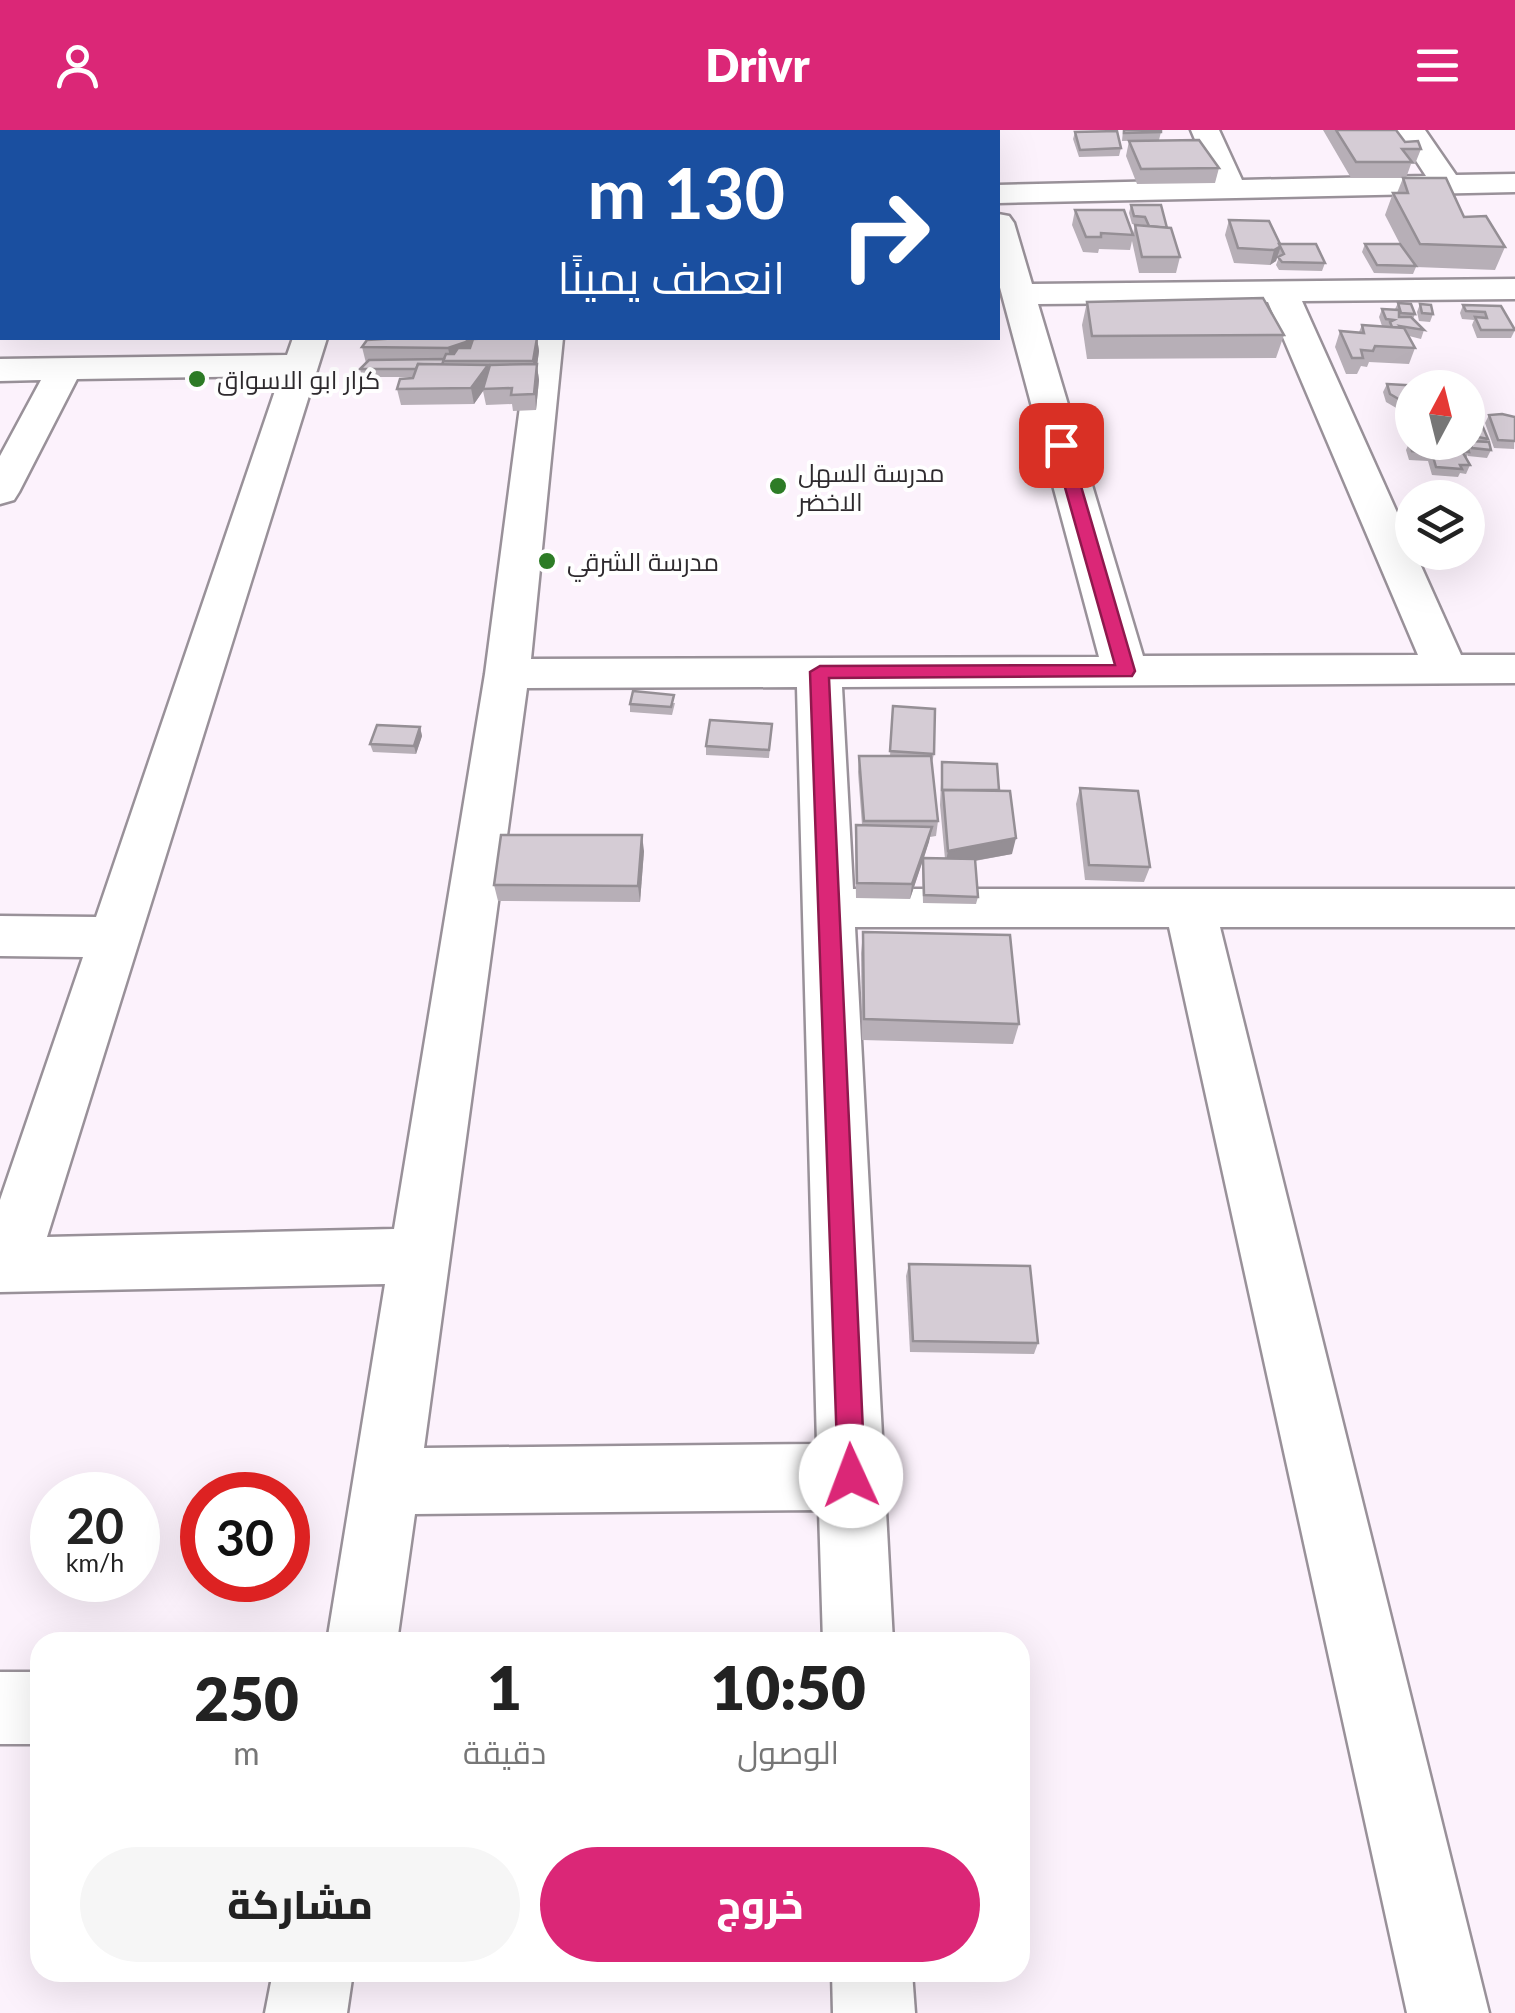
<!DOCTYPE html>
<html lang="ar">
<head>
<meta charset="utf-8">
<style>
  body { margin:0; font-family:Lato,Cairo,sans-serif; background:#f6f6f6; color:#222; direction:rtl; height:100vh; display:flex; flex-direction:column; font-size:38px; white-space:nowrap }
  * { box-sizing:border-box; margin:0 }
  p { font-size:32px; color:#767676 }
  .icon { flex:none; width:55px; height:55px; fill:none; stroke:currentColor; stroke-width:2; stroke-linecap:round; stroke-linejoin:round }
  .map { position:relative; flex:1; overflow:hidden; direction:ltr }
  .sheet { position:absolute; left:30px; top:1502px; width:1000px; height:350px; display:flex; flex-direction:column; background:#fff; border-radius:30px; box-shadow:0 10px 40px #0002; direction:rtl }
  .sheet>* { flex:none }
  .guide { position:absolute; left:0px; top:0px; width:1000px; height:210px; box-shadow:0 10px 40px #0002; direction:rtl; background:#1a4fa0; color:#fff; overflow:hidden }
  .needle { width:65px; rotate:7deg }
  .fabs { position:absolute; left:1395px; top:240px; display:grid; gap:20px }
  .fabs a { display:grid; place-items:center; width:90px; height:90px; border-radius:50%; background:#fff; box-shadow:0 10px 40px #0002; font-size:50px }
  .speed { position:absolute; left:30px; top:1342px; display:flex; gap:20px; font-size:50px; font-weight:700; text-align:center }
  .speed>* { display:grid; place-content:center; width:130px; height:130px; border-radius:50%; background:#fff; box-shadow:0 10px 40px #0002; line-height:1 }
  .speed small { font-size:25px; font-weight:400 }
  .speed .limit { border:15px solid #d22; background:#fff; color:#111 }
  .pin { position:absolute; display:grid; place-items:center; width:85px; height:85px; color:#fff; margin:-42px; border-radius:20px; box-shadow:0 5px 15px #0006 }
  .me { position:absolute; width:110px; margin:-55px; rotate:358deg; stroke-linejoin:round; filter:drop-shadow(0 0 8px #0008) }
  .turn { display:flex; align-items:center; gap:35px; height:210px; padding:0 50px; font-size:45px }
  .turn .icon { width:130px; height:130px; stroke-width:2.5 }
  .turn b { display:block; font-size:70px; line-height:85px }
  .eta { display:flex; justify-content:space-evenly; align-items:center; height:170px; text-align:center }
  .eta b { font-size:60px; font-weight:800; line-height:70px }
  .button { display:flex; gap:20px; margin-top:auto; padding:20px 50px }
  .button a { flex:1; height:115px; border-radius:60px; background:#db2777; color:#fff; font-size:40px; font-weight:800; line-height:115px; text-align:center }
  .button a+a { background:#f6f6f6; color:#222 }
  header { display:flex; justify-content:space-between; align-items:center; height:130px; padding:0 50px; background:#db2777; color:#fff; font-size:45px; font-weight:800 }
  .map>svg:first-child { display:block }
</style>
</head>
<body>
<header><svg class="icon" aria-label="menu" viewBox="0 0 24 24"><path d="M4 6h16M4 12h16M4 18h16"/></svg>Drivr<svg class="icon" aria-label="person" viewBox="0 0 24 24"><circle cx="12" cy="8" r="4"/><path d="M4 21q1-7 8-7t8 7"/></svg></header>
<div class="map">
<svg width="1515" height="1883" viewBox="0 0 1515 1883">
  <rect width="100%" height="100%" fill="#fcf2fc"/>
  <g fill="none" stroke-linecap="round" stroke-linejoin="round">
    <g stroke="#999199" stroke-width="5">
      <g id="minor">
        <rect x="368" y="0" width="28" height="2"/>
        <rect x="563" y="0" width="28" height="2"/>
        <polygon points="956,0 984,0 985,2 957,2"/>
        <polygon points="1191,0 1219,0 1242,50 1426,46 1396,0 1425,0 1456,45 1515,44 1515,62 998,73 998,55 1212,50"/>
        <rect x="0" y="6" width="2" height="18"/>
        <path d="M998 84 1009 86 1014 93 1032 154 1515 149V169L1302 171 1461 525H1515V553L842 557 853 759H1515V797H1220L1489 1883H1407L1169 797H855L893 1512H823L819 1380 415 1384 397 1512H327L385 1154 0 1162V1070L83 827 0 826V786L96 787 280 246 77 249 19 362 14 370 0 374V326L41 250 0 251V229L287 225 293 208H327L47 1107 394 1099 485 544 529 208H563L531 529 1099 527 998 150ZM1268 172 1418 525 1143 526 1038 174ZM797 557 817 1314 424 1318 527 558Z"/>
        <polygon points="0,101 2,102 2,121 0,121"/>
        <rect x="0" y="1542" width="40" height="72"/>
        <polygon points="273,1842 353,1842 347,1883 265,1883"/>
        <polygon points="832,1842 912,1842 915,1883 833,1883"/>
      </g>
    </g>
    <use href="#minor" fill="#fff" fill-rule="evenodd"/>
  </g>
  <g fill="#b7afb7">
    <rect x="642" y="0" width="56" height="2"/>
    <polygon points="1123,0 1161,0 1161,2 1159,10 1122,11"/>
    <polygon points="1323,0 1396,0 1405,12 1421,19 1415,34 1411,34 1406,48 1351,48"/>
    <polygon points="1075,2 1121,18 1119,26 1079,27 1073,9"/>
    <polygon points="1129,11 1219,38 1215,53 1137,54 1126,26"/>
    <polygon points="1403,48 1464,87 1505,117 1495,140 1416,137 1413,144 1374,143 1362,122 1365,114 1401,116 1385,85 1393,63 1397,63"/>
    <polygon points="1131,75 1167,98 1180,127 1176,143 1139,143 1132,111 1130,120 1099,119 1098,123 1083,122 1072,95 1075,80 1133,104 1135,95 1143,95 1132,94 1129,83"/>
    <polygon points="1229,90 1325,133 1322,141 1279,140 1276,135 1279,127 1278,124 1276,131 1270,135 1234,133 1225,105"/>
    <polygon points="1087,172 1284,205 1276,228 1087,229 1082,195"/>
    <polygon points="1398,173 1415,184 1413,189 1424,200 1421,209 1409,206 1415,218 1409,234 1369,232 1367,237 1361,236 1357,244 1346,244 1335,217 1340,201 1359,202 1362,195 1382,196 1379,187 1382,179 1395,179"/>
    <polygon points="1420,174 1433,184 1430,192 1419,191 1417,182"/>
    <polygon points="1463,175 1501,176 1515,200 1511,208 1477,208 1472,195 1474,190 1462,189 1460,183"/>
    <polygon points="537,208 539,221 537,236 539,250 536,280 513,281 512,274 486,275 483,261 474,274 401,275 397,259 413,247 362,247 360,239 366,233 362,217 400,209"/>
    <polygon points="1387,254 1412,258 1412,304 1410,300 1397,296 1396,289 1398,279 1386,272 1383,262"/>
    <polygon points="1468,283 1476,291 1474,295 1488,309 1487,312 1491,320 1487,328 1468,326 1468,324 1466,329 1470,335 1466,344 1460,343 1458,347 1432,345 1428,331 1409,330 1406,320 1410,311 1463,312 1462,314 1467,317 1469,314 1468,309"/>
    <polygon points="1489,285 1515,287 1514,319 1494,318 1485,293"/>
    <polygon points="675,573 672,585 630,582 630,574"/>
    <polygon points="893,576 934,624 932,632 938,691 936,706 930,707 924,728 945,729 940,675 942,632 999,660 1012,724 975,731 978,767 976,774 923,773 922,733 910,769 856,768 855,711 856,695 862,695 858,642 859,626 890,626"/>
    <polygon points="772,594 769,628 706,625 706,616"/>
    <polygon points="420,597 422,606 416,624 373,622 370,614"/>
    <polygon points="1080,658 1150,737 1144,752 1085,750 1076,674"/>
    <polygon points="644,721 640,772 498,771 494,755"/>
    <polygon points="863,802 1019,894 1013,914 862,910 861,823"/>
    <polygon points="909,1134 1038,1213 1034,1224 910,1222 906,1146"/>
  </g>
  <g fill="#958f95">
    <polygon points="1281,116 1276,131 1270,135 1274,120"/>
    <polygon points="469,208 482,208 458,231 451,231 448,218"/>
    <polygon points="537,208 539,221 537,236 539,250 536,280 533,231"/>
    <polygon points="488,235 490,251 474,274 471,258"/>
    <polygon points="420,597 422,606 416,624 414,616"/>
    <polygon points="932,697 929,712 910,769 912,754"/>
    <polygon points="642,705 644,721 640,772 638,756"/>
    <polygon points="1016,708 1012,724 945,736 948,721"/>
  </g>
  <g fill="#d5ccd5" stroke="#958f95" stroke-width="2.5">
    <polygon points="1124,0 1161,0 1161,2 1124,3"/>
    <polygon points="1336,0 1396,0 1405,12 1418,11 1421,19 1402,19 1412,32 1356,32"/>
    <polygon points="1117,1 1121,18 1080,20 1075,2"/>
    <polygon points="1199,10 1219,38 1141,39 1129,11"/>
    <polygon points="1403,48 1446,48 1464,87 1486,86 1505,117 1420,114 1393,63 1408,63"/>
    <polygon points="1131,75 1161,75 1167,98 1149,96 1145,87 1134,86"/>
    <polygon points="1075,80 1124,80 1133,105 1101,103 1101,107 1086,107"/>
    <polygon points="1229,90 1269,91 1281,116 1274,120 1238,118"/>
    <polygon points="1135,95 1171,98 1180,127 1142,127"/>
    <polygon points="1279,114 1316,114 1325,133 1282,132 1278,127 1284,124"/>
    <polygon points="1365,114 1400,114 1416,136 1377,135"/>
    <polygon points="1263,168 1284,205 1092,206 1087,172"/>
    <polygon points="1398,173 1411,174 1415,184 1401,183"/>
    <polygon points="1420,174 1431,175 1433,184 1422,183"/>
    <polygon points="1463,175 1501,176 1515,200 1481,200 1475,187 1487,188 1485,182 1466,181"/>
    <polygon points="1382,179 1399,180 1399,187 1411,187 1424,200 1400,196 1402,198 1392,197 1390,192 1394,190 1386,189"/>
    <polygon points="1362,195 1404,198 1415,218 1375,216 1373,221 1361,220 1363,228 1352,228 1340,201 1364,203"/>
    <polygon points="400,208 469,208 466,212 448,218 362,217 367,210"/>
    <polygon points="495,208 537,208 533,231 443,231 446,224 454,224 458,218 470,218 473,209"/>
    <polygon points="444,229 442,235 418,234 416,239 360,239 369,230"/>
    <polygon points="418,234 488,235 471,258 397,259 400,249 413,248"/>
    <polygon points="537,234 534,264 511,265 512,258 483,259 490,235"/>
    <polygon points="1387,254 1422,256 1423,258 1412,258 1412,279 1404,279 1402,271 1390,264"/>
    <polygon points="1399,281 1412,282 1412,291 1401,287"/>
    <polygon points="1468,283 1473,283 1476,291 1468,291"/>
    <polygon points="1502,284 1515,287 1515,311 1498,310 1489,285"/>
    <polygon points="1469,295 1482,295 1488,309 1473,306"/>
    <polygon points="1410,311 1457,312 1467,315 1469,322 1462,321 1470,335 1460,335 1462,339 1436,337 1432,323 1412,321"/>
    <polygon points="1470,311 1489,312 1491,320 1472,318"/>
    <polygon points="633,561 674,565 671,577 630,574"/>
    <polygon points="893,576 935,579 934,624 890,621"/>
    <polygon points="710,590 772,594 769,620 706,616"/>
    <polygon points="377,595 420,597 414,616 370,614"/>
    <polygon points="859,626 931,626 938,691 864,691"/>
    <polygon points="942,632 997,634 999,660 942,660"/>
    <polygon points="1080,658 1138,661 1150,737 1089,735"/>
    <polygon points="943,660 1010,661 1016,708 948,721"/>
    <polygon points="856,695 932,697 912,754 857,753"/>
    <polygon points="501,705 642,705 638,756 494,755"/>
    <polygon points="923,728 975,729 978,767 924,765"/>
    <polygon points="863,802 1010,805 1019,894 864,889"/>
    <polygon points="909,1134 1030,1136 1038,1213 913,1211"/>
  </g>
  <polygon fill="#db2777" stroke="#8e194d" stroke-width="2.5" points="1055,312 1069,315 1135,541 1132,546 829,548 865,1346 861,1356 851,1360 842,1356 838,1346 810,542 820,536 1115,535 1053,315"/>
  <g fill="#2d7c26" stroke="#fff" stroke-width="4">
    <circle cx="197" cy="249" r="10"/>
    <circle cx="778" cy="356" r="10"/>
    <circle cx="547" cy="431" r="10"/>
  </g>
  <g text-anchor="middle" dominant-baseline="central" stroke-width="8" stroke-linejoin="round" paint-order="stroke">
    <g font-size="25" fill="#2e2a2e" stroke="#fff" text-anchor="start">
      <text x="217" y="249">كرار ابو الاسواق</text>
      <text x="798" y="342">مدرسة السهل<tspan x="798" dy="29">الاخضر</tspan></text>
      <text x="567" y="431">مدرسة الشرقي</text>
    </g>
  </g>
</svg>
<div class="fabs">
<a><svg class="needle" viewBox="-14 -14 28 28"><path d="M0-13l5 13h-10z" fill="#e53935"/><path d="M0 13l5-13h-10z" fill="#767676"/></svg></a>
<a><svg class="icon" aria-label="layers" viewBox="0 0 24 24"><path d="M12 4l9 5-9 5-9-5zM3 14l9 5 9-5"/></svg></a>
</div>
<div class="speed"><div>20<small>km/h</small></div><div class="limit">30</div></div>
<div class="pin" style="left:1061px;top:315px;background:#d93025"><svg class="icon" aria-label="arrive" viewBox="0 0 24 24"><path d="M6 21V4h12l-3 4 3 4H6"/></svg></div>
<svg class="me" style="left:851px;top:1346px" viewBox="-20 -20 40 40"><circle r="19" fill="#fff"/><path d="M0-13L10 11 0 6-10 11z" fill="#db2777"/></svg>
<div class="guide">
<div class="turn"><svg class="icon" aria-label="right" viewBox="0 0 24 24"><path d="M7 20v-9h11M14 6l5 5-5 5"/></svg><div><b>130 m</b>انعطف يمينًا</div></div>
</div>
<section class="sheet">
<div class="eta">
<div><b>10:50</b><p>الوصول</p></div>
<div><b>1</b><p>دقيقة</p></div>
<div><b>250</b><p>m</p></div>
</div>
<div class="button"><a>خروج</a><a>مشاركة</a></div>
</section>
</div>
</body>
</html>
